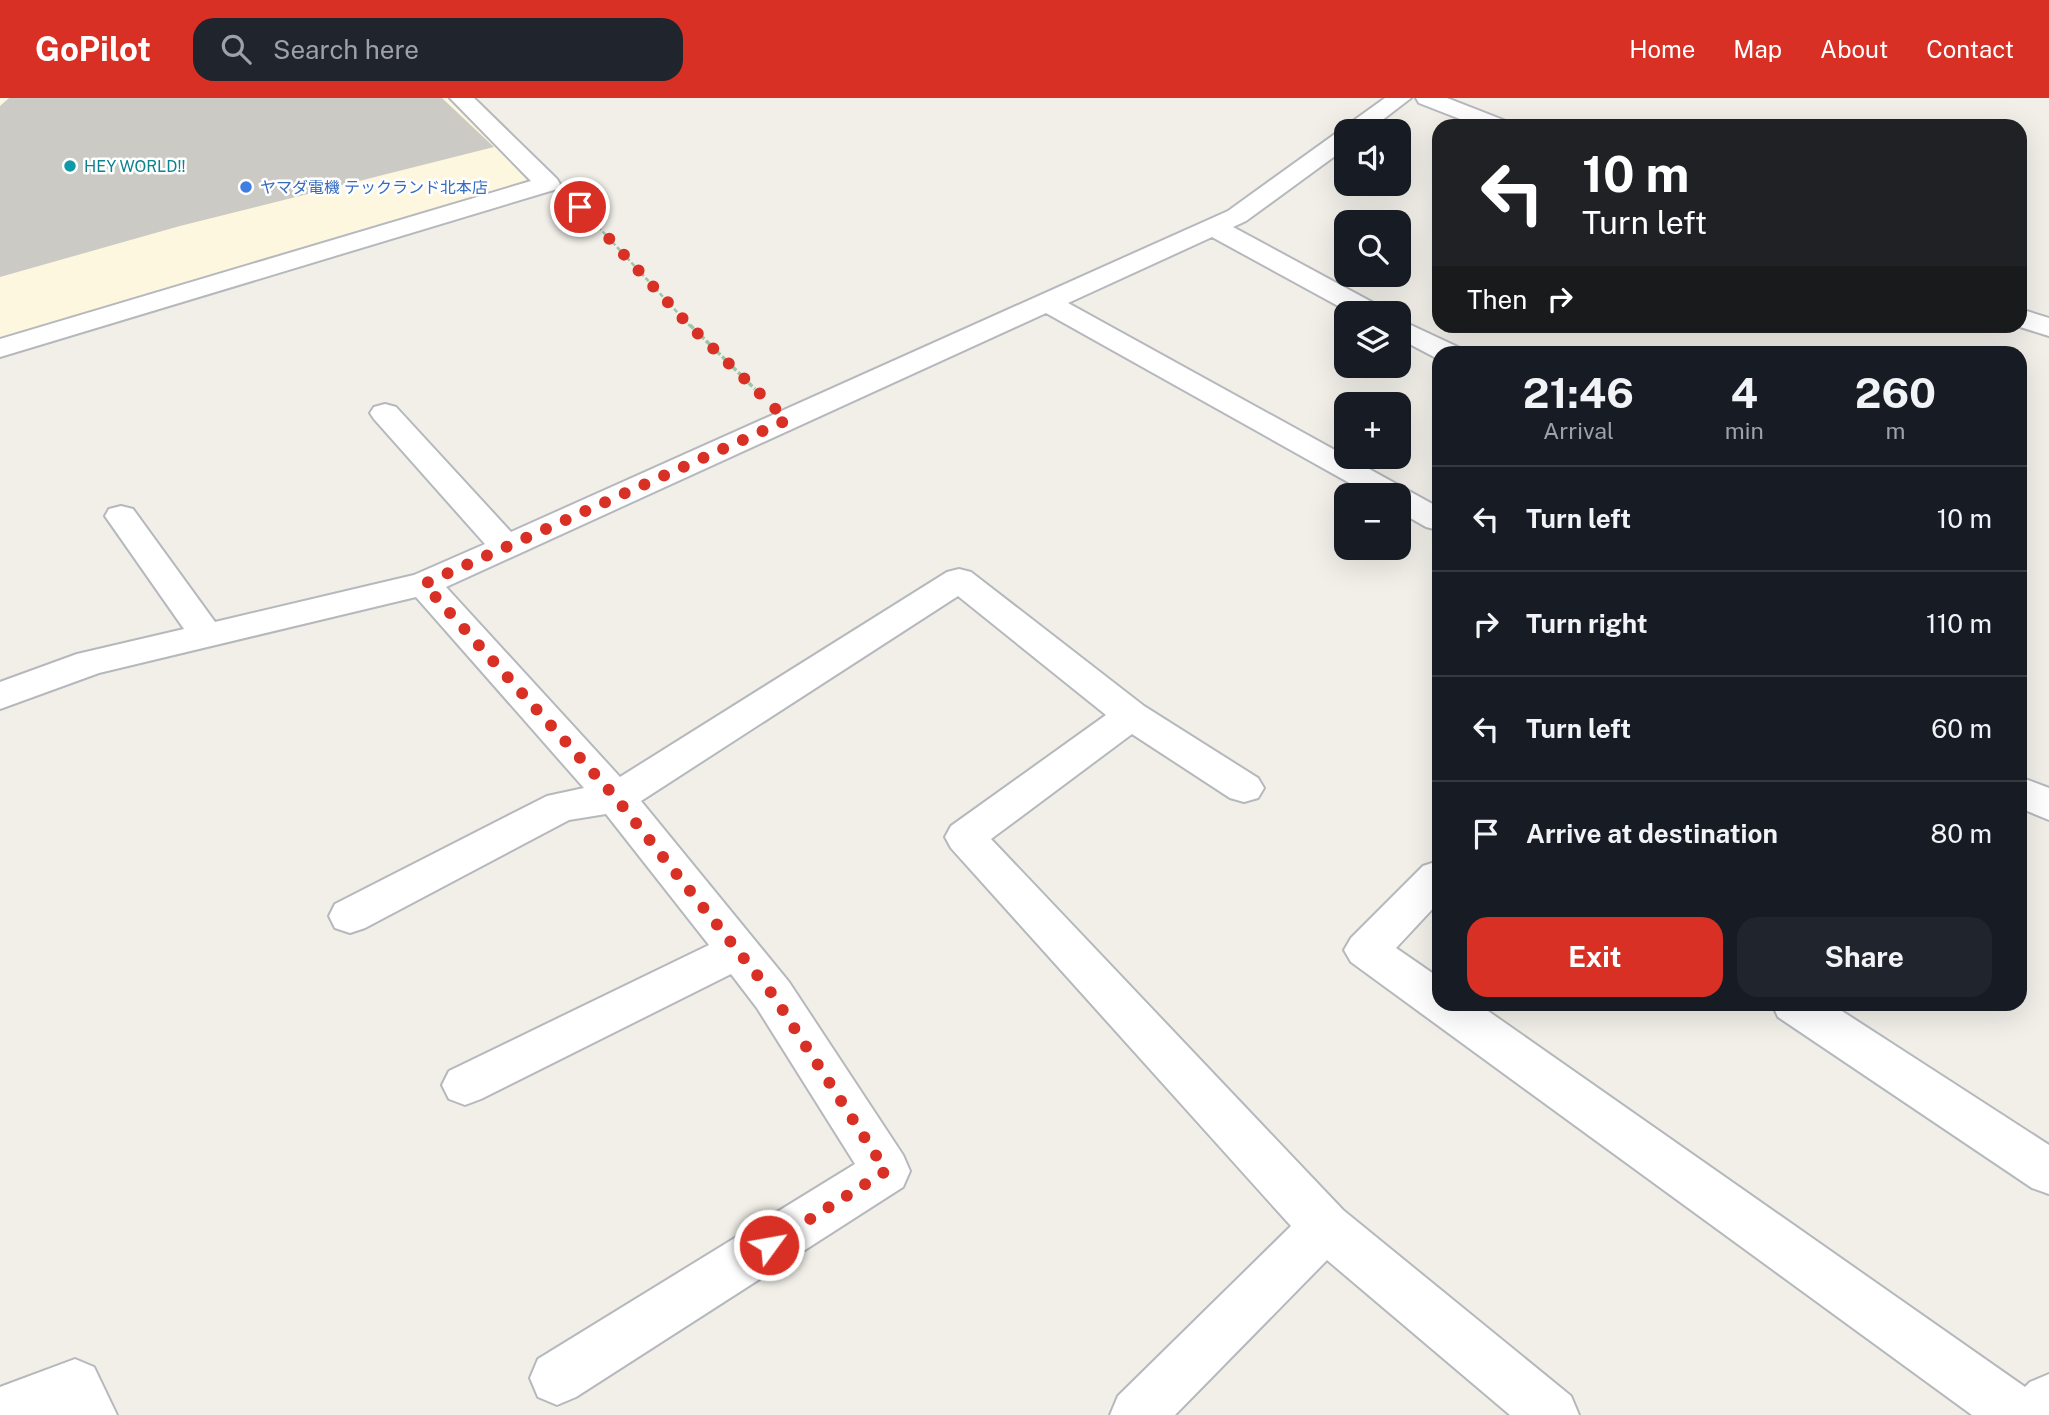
<!DOCTYPE html>
<html lang="en">
<head>
<meta charset="utf-8">
<style>
  body { margin:0; font-family:"Public Sans","Noto Sans JP",sans-serif; background:#20242c; color:#f1f3f6; height:100vh; display:flex; flex-direction:column; font-size:26px; white-space:nowrap }
  * { box-sizing:border-box; margin:0 }
  p { font-size:23px; color:#9ea1a6 }
  .icon { flex:none; width:38px; height:38px; fill:none; stroke:currentColor; stroke-width:2; stroke-linecap:round; stroke-linejoin:round }
  .map { position:relative; flex:1; overflow:hidden }
  .details { position:absolute; left:1432px; top:248px; width:595px; height:665px; display:flex; flex-direction:column; background:#171b24; border-radius:21px; box-shadow:0 7px 28px #0002 }
  .details>* { flex:none }
  .banner { position:absolute; left:1432px; top:21px; width:595px; height:214px; border-radius:21px; box-shadow:0 7px 28px #0002; background:#202124; color:#fff; overflow:hidden }
  .buttons { position:absolute; left:1334px; top:21px; display:grid; gap:14px }
  .buttons a { display:grid; place-items:center; width:77px; height:77px; border-radius:14px; background:#171b24; box-shadow:0 7px 28px #0002; font-size:35px }
  .pin { position:absolute; display:grid; place-items:center; width:60px; height:60px; color:#fff; margin:-30px; border:4px solid #fff; border-radius:50%; box-shadow:0 2px 7px #0007 }
  .me { position:absolute; width:77px; margin:-38px; rotate:58deg; stroke-linejoin:round; filter:drop-shadow(0 0 5px #0008) }
  .turn { display:flex; align-items:center; gap:24px; height:147px; padding:0 35px; font-size:32px }
  .turn .icon { width:91px; height:91px; stroke-width:2.5 }
  .turn b { display:block; font-size:49px; line-height:60px }
  .then { display:flex; align-items:center; height:66px; padding:0 35px; background:#0003; gap:14px; font-size:26px }
  .eta { display:flex; justify-content:space-evenly; align-items:center; height:119px; text-align:center }
  .eta b { font-size:42px; font-weight:700; line-height:49px }
  .button { display:flex; gap:14px; margin-top:auto; padding:14px 35px }
  .button a { flex:1; height:80px; border-radius:21px; background:#d93025; color:#fff; font-size:28px; font-weight:700; line-height:80px; text-align:center }
  .button a+a { background:#20242c; color:#f1f3f6 }
  ul { padding:0; list-style:none }
  li { display:flex; align-items:center; gap:21px; height:105px; padding:0 35px; border-top:2px solid #363941 }
  li div { flex:1 }
  li b { display:block; font-size:26px }
  li em { font-style:normal }
  header { display:flex; align-items:center; gap:42px; box-sizing:border-box; height:98px; padding:0 35px; background:#d93025; color:#fff }
  header strong { font-size:33px }
  nav { display:flex; gap:38px; margin-inline-start:auto; font-size:24px }
  .search { width:490px; height:63px; background:#20242c; display:flex; align-items:center; gap:18px; box-sizing:border-box; padding:0 24px; border-radius:21px; color:#9ea1a6; font-size:26px }
  .map>svg:first-child { display:block }
</style>
</head>
<body>
<header>
<strong>GoPilot</strong>
<div class="search"><svg class="icon" aria-label="search" viewBox="0 0 24 24"><circle cx="10" cy="10" r="6"/><path d="M15 15l6 6"/></svg>Search here</div>
<nav><a>Home</a><a>Map</a><a>About</a><a>Contact</a></nav>
</header>
<div class="map">
<svg width="2049" height="1317" viewBox="0 0 2049 1317">
  <rect width="100%" height="100%" fill="#f1efe8"/>
  <polygon fill="#fef7e0" points="0,0 457,0 548,86 267,162 0,240"/>
  <polygon fill="#cccac5" points="9,0 442,0 494,49 180,128 0,179 0,8"/>
  <g fill="none" stroke-linecap="round" stroke-linejoin="round">
    <g stroke="#b5b8bc" stroke-width="4">
      <g id="minor">
        <polygon points="450,0 474,0 557,81 560,86 557,91 0,259 0,241 531,83"/>
        <polygon points="1385,0 1411,0 1368,33 1346,33 1346,50 1246,123 1233,129 1381,209 1385,215 1351,215 1212,139 1068,205 1438,409 1438,432 1426,429 1398,413 1398,397 1371,397 1046,215 446,489 620,679 947,474 959,471 971,474 1144,608 1258,680 1264,690 1258,700 1244,704 1230,700 1132,636 991,741 1343,1112 1571,1298 1579,1317 1510,1317 1327,1162 1175,1317 1110,1317 1118,1298 1291,1128 951,750 945,739 951,728 1106,617 958,498 641,703 789,884 903,1057 910,1073 903,1089 576,1299 557,1307 538,1299 530,1280 538,1261 855,1066 757,910 731,876 481,1001 465,1007 449,1001 442,987 449,973 709,847 606,716 569,722 365,830 350,835 335,830 329,818 335,806 547,698 584,690 416,499 99,575 0,611 0,584 77,556 184,531 105,418 109,411 121,408 133,411 215,524 414,477 485,446 374,321 370,315 374,309 385,306 396,309 511,434 1228,113"/>
        <polygon points="1398,221 1460,250 1464,256 1438,256 1438,261 1398,240"/>
        <polygon points="2020,679 2049,690 2049,722 2020,710"/>
        <polygon points="1438,763 1438,805 1396,850 1438,879 1438,906 1478,906 2025,1289 2030,1284 2049,1276 2049,1317 1972,1317 1351,864 1344,852 1351,840 1423,768"/>
        <polygon points="1772,906 1831,906 2049,1047 2049,1096 2032,1090 1778,919"/>
        <polygon points="75,1261 94,1269 117,1317 0,1317 0,1289"/>
      </g>
    </g>
    <g stroke="#b5b8bc" stroke-width="4">
      <g id="tertiary">
        <polygon points="1416,0 1447,0 1506,23 1510,28 1478,28 1419,5"/>
        <polygon points="2020,211 2049,220 2049,238 2017,228 2020,228"/>
      </g>
    </g>
    <polyline stroke="#9cc7a9" stroke-width="2.5" stroke-dasharray="4.5 2.5" stroke-linecap="butt" points="579,108 691,229"/>
    <polyline stroke="#9cc7a9" stroke-width="3.5" stroke-dasharray="5 2.5" stroke-linecap="butt" points="690,227 755,291"/>
    <use href="#minor" fill="#fff" fill-rule="evenodd"/>
    <use href="#tertiary" fill="#fff" fill-rule="evenodd"/>
  </g>
  <g fill="none" stroke-linecap="round" stroke-linejoin="round">
    <polyline stroke="#d93025" stroke-width="12" stroke-dasharray="0 21.6" points="580,109 687,225 787,322 424,486 616,700 773,897 886,1073 769,1147"/>
  </g>
  <circle fill="#0f9aa8" stroke="#fff" stroke-width="2.5" cx="70" cy="68" r="7"/>
  <circle fill="#3f7fe0" stroke="#fff" stroke-width="2.5" cx="246" cy="89" r="7"/>
  <g text-anchor="middle" dominant-baseline="central" stroke-width="5" stroke-linejoin="round" paint-order="stroke">
    <g font-size="16" fill="#0d838f" stroke="#fff" text-anchor="start">
      <text x="84" y="68">HEY WORLD!!</text>
    </g>
    <g font-size="16" fill="#366cbe" stroke="#fff" text-anchor="start">
      <text x="260" y="89">ヤマダ電機 テックランド北本店</text>
    </g>
  </g>
</svg>
<div class="buttons">
<a><svg class="icon" aria-label="sound" viewBox="0 0 24 24"><path d="M4 9h4l5-4v14l-5-4H4zM17 9q2 3 0 6"/></svg></a>
<a><svg class="icon" aria-label="search" viewBox="0 0 24 24"><circle cx="10" cy="10" r="6"/><path d="M15 15l6 6"/></svg></a>
<a><svg class="icon" aria-label="layers" viewBox="0 0 24 24"><path d="M12 4l9 5-9 5-9-5zM3 14l9 5 9-5"/></svg></a>
<a>+</a>
<a>−</a>
</div>
<div class="pin" style="left:580px;top:109px;background:#d93025"><svg class="icon" aria-label="arrive" viewBox="0 0 24 24"><path d="M6 21V4h12l-3 4 3 4H6"/></svg></div>
<svg class="me" style="left:769px;top:1147px" viewBox="-20 -20 40 40"><circle r="17" fill="#d93025" stroke="#fff" stroke-width="3"/><path d="M0-11L8 9 0 5-8 9z" fill="#fff"/></svg>
<div class="banner">
<div class="turn"><svg class="icon" aria-label="left" viewBox="0 0 24 24"><path d="M17 20v-9H6M10 6l-5 5 5 5"/></svg><div><b>10 m</b>Turn left</div></div>
<div class="then">Then<svg class="icon" aria-label="right" viewBox="0 0 24 24"><path d="M7 20v-9h11M14 6l5 5-5 5"/></svg></div>
</div>
<section class="details">
<div class="eta">
<div><b>21:46</b><p>Arrival</p></div>
<div><b>4</b><p>min</p></div>
<div><b>260</b><p>m</p></div>
</div>
<ul>
<li><svg class="icon" aria-label="left" viewBox="0 0 24 24"><path d="M17 20v-9H6M10 6l-5 5 5 5"/></svg><div><b>Turn left</b></div><em>10 m</em></li>
<li><svg class="icon" aria-label="right" viewBox="0 0 24 24"><path d="M7 20v-9h11M14 6l5 5-5 5"/></svg><div><b>Turn right</b></div><em>110 m</em></li>
<li><svg class="icon" aria-label="left" viewBox="0 0 24 24"><path d="M17 20v-9H6M10 6l-5 5 5 5"/></svg><div><b>Turn left</b></div><em>60 m</em></li>
<li><svg class="icon" aria-label="arrive" viewBox="0 0 24 24"><path d="M6 21V4h12l-3 4 3 4H6"/></svg><div><b>Arrive at destination</b></div><em>80 m</em></li>
</ul>
<div class="button"><a>Exit</a><a>Share</a></div>
</section>
</div>
</body>
</html>
